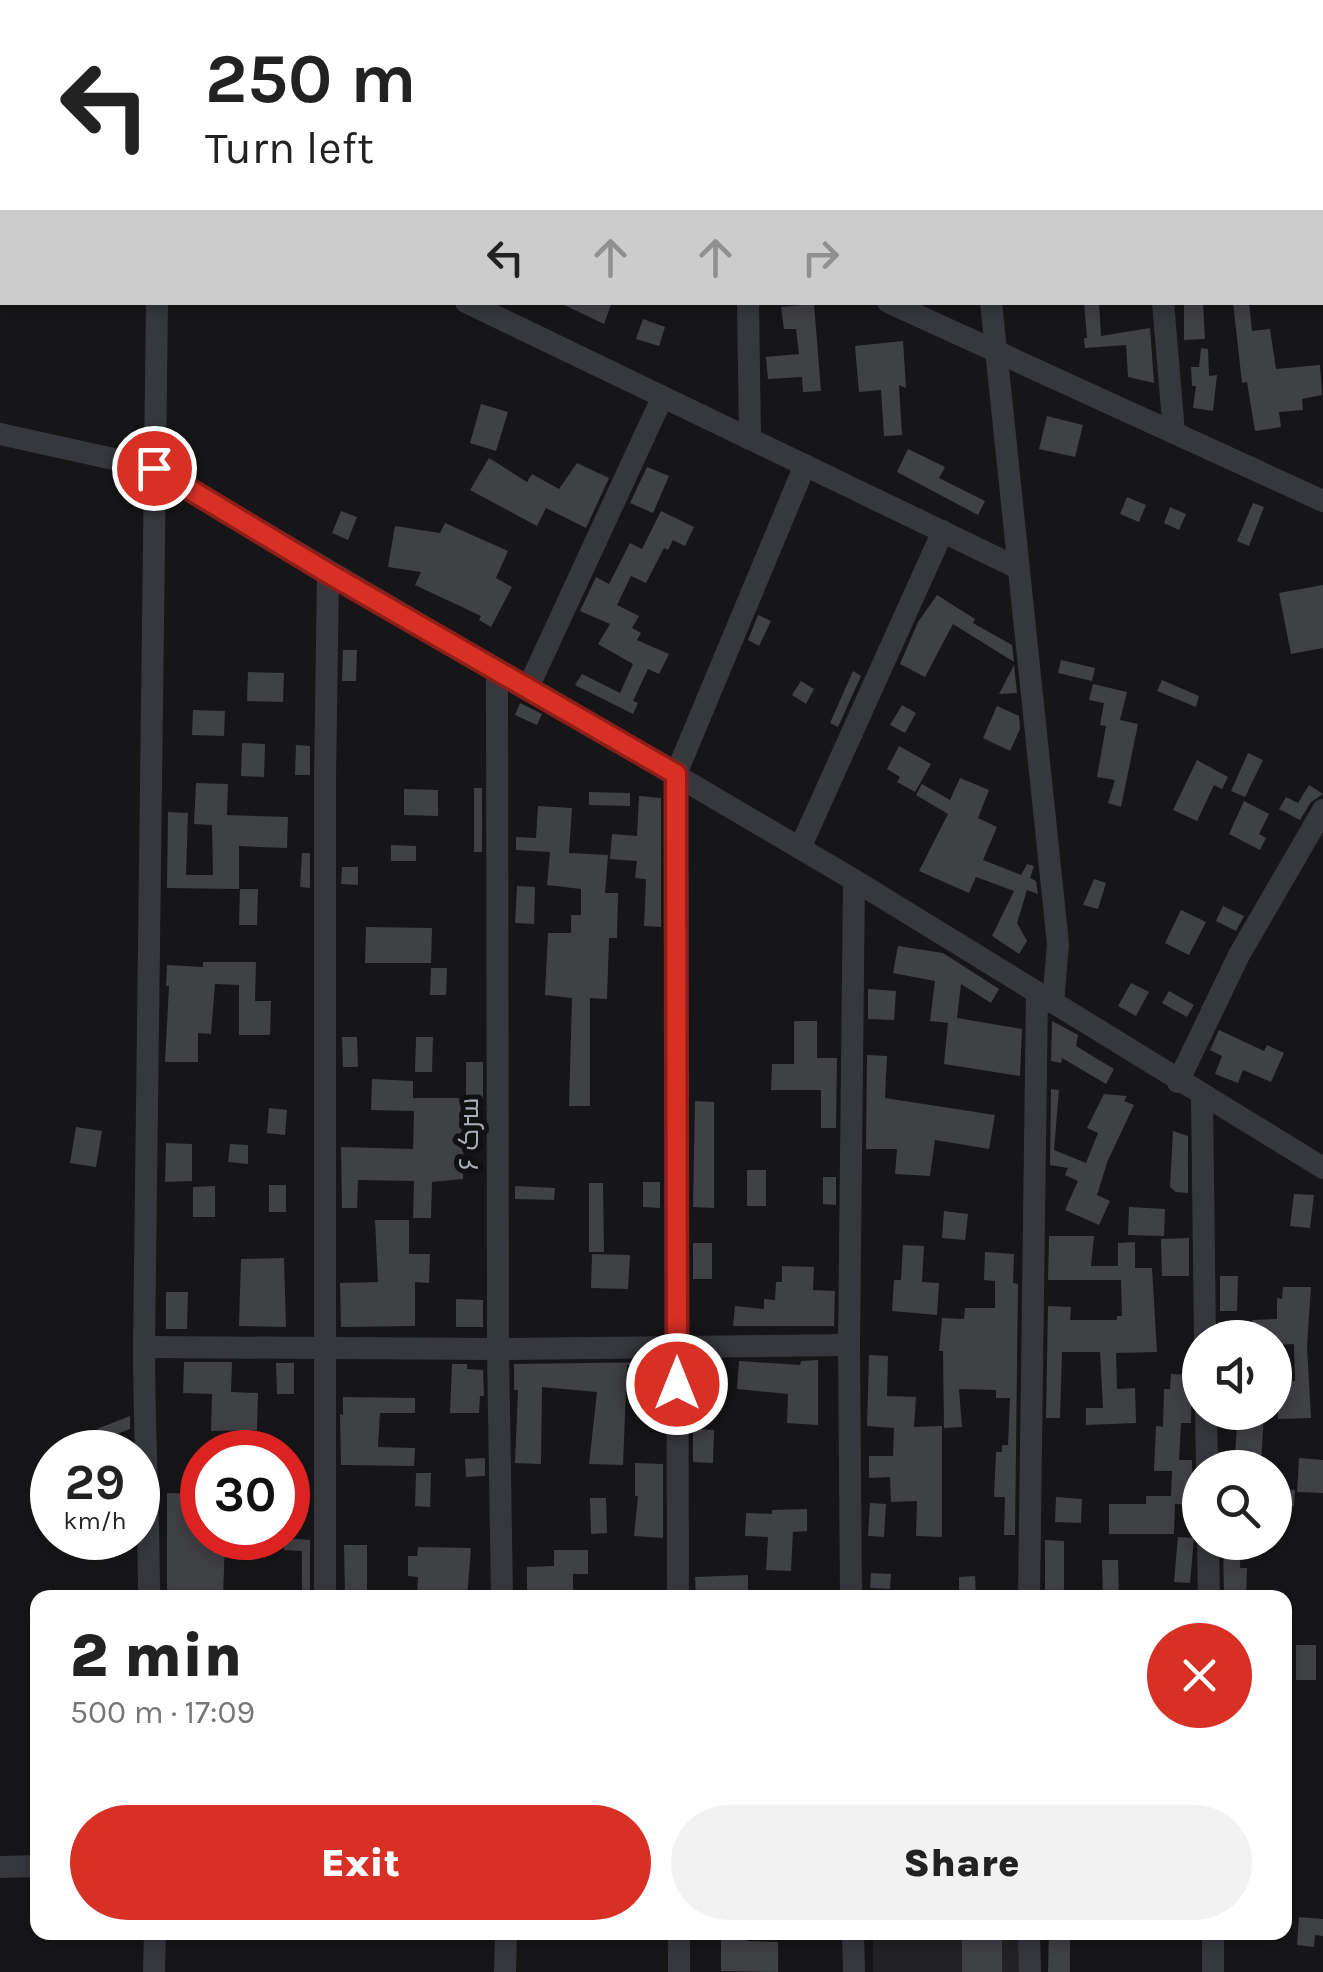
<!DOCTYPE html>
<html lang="en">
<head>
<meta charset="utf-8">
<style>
  body { margin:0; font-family:Karla,Cairo,sans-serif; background:#f2f2f2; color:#222; height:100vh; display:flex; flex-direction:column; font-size:38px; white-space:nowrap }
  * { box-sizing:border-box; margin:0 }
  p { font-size:32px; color:#767676 }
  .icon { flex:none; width:55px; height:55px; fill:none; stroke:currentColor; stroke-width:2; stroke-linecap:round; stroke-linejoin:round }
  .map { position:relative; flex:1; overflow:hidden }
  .panel { position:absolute; left:30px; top:1590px; width:1262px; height:350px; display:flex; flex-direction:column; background:#fff; border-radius:20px; box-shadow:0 5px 15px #0003 }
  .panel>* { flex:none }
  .hud { position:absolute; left:0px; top:0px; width:1325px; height:305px; box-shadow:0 5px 15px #0003; background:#fff; color:#222; overflow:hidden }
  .tools { position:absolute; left:1182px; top:1320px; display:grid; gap:20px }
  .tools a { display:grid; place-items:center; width:110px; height:110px; border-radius:50%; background:#fff; box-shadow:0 5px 15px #0003; font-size:50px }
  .speed { position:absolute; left:30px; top:1430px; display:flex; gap:20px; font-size:50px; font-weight:700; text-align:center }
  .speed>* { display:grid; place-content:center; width:130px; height:130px; border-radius:50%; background:#fff; box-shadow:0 5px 15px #0003; line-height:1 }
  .speed small { font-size:25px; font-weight:400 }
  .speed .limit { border:15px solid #d22; background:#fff; color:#111 }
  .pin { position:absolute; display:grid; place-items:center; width:85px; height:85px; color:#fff; margin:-42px; border:5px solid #fff; border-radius:50%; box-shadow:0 2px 10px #0007 }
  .me { position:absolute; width:110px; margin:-55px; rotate:0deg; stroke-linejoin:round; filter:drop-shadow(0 0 8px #0008) }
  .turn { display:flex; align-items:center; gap:35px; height:210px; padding:0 40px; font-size:45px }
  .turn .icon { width:130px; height:130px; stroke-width:2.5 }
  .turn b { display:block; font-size:70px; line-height:85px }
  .lanes { display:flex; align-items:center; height:95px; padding:0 40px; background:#0003; justify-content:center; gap:50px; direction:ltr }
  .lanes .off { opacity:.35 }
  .round { display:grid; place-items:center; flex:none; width:105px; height:105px; border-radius:52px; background:#f2f2f2 }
  .head { display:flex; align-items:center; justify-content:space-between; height:170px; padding:0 40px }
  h1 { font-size:60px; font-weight:800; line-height:75px }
  .primary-button { display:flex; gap:20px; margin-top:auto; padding:20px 40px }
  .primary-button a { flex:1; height:115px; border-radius:60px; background:#d93025; color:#fff; font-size:40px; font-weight:800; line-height:115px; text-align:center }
  .primary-button a+a { background:#f2f2f2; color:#222 }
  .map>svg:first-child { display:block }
</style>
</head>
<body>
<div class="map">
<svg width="1323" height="1972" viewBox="0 0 1323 1972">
  <rect width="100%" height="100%" fill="#161618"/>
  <rect fill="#222225" x="873" y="1933" width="148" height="39"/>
  <g fill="#404145">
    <polygon points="558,302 612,302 604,324"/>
    <polygon points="1084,302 1099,302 1101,336 1150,328 1154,383 1128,377 1126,345 1085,348 1084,338 1087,338"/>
    <polygon points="1184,302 1203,302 1205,339 1184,340"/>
    <polygon points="1233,302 1249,302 1252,331 1270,329 1276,369 1320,365 1322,395 1302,399 1303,410 1279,412 1281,427 1255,431 1247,382 1242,383"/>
    <polygon points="814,304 821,391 803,392 802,377 768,379 766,357 799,354 796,329 784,329 781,307"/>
    <polygon points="643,319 665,327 659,346 636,339"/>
    <polygon points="903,341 906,388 899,385 902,435 884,436 881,390 859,392 855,346"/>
    <polygon points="1201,348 1208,349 1209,376 1217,375 1213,411 1193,408 1196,386 1192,386 1191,367 1199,367"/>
    <polygon points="481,404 508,412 496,451 470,443"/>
    <polygon points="1047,416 1083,425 1075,457 1039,449"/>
    <polygon points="908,449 945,467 939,478 985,501 978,515 897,472"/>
    <polygon points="489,458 527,482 532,474 559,489 577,463 609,478 586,528 546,508 537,526 470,490"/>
    <polygon points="647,467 669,476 653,513 630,503"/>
    <polygon points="1127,497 1146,505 1139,522 1120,514"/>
    <polygon points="1253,503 1264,507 1249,546 1237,541"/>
    <polygon points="1170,507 1186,514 1179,530 1164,523"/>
    <polygon points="341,511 357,517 348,540 332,533"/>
    <polygon points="661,511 694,527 685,546 673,540 668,550 664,548 646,583 631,576 617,605 639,616 632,628 641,633 637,640 669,654 659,674 648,669 633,701 638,703 633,714 575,685 582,674 620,693 633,664 598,644 610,624 580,611 596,577 609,584 630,543 642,549"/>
    <polygon points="445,523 508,551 496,578 512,587 491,627 479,620 481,616 415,585 421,572 388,567 395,526 440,533"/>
    <polygon points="1323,585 1323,648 1291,654 1279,593"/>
    <polygon points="937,595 975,619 973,623 1012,645 1014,662 953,624 925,677 900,664 918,622"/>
    <polygon points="758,615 771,621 759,646 748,640"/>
    <polygon points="343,650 357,650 356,681 342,681"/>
    <polygon points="1061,660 1095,668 1092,681 1058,673"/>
    <polygon points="1014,665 1017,693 999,694"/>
    <polygon points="853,671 861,676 838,727 830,723"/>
    <polygon points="248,672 284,673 283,702 247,701"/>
    <polygon points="1162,680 1199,696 1196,707 1157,691"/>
    <polygon points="801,681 814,689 806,704 792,695"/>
    <polygon points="1093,684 1127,692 1120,720 1138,724 1121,807 1108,803 1115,780 1097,777 1106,726 1100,725 1104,703 1089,700"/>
    <polygon points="520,703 542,714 537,725 515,715"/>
    <polygon points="902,705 916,713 905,733 890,725"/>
    <polygon points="997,706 1019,716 1020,729 1010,751 983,738"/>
    <polygon points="193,710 225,711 224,736 192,735"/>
    <polygon points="242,743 265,744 264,777 241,776"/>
    <polygon points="296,745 310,746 310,775 295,775"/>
    <polygon points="899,746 931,764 915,792 897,782 900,777 887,769"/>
    <polygon points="1248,753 1263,760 1245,797 1231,791"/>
    <polygon points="1197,760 1228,777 1222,789 1214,785 1197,821 1173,810"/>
    <polygon points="960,778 989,790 978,818 997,827 983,860 1021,875 1027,864 1034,866 1030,878 1036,881 1038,894 1027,890 1017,923 1027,941 1019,954 992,936 1014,891 976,877 969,893 919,871 948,814 916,795 922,784 950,800"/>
    <polygon points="196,783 228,784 227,815 288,817 287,848 239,846 239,889 167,888 168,812 188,813 186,875 213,875 212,825 194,824"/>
    <polygon points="1309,785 1323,794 1311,802 1300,820 1279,809 1286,797 1298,803"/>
    <rect x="474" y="788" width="8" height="64"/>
    <polygon points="404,789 438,790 438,816 404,815"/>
    <polygon points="589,792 630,793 630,806 589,805"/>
    <polygon points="639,796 661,798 661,927 644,926 646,879 635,878 637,861 610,859 612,834 637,836"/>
    <polygon points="1244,801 1269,814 1259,834 1266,838 1260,850 1229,834"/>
    <polygon points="538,806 572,808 569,853 608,855 605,893 618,893 617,938 609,938 607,999 590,998 590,1106 569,1106 572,998 545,995 548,933 571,933 571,915 581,915 581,889 547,885 550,852 516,850 516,837 536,838"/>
    <polygon points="391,845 416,846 416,861 391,861"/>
    <polygon points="302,853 310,853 310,888 300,887"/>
    <polygon points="342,867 358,867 358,885 341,884"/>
    <polygon points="1094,879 1106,883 1098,909 1083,905"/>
    <polygon points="517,886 535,887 534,924 515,923"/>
    <polygon points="240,889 258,889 257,925 239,925"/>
    <polygon points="1223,906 1244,916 1236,931 1216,921"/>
    <polygon points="1181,910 1206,922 1189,955 1165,943"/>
    <polygon points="366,927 432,928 431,963 365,963"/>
    <polygon points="898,946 943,953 999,989 991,1003 961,984 957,1018 1022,1029 1020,1076 944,1064 948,1023 930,1021 935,981 893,973"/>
    <polygon points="203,962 256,962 255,1001 271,1001 270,1035 239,1035 239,985 215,984 211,1034 198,1033 198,1062 165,1062 169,986 166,986 167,965 203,967"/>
    <polygon points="431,968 447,968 446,995 430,995"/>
    <polygon points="1131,983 1149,992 1136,1016 1118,1006"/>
    <polygon points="868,989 896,991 894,1020 868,1019"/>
    <polygon points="1169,991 1194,1005 1187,1017 1162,1003"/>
    <polygon points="794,1021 817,1021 817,1058 837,1058 836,1128 821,1128 821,1090 771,1090 772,1064 794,1064"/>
    <polygon points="1052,1021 1078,1035 1076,1046 1114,1069 1106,1084 1062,1058 1061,1063 1051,1061"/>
    <polygon points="1219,1030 1264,1051 1267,1045 1284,1053 1271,1082 1243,1070 1238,1083 1215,1074 1222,1056 1210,1050"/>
    <polygon points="342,1037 357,1037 358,1067 343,1067"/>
    <polygon points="416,1037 433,1037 432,1072 415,1072"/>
    <polygon points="867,1055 887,1056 885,1098 995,1115 989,1149 935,1140 930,1176 895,1174 897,1149 866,1149"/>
    <rect x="466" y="1062" width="17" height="47"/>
    <polygon points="372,1079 413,1081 413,1098 464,1098 463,1179 432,1182 431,1218 413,1218 414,1181 358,1180 357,1208 342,1208 341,1147 413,1149 414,1111 371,1110"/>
    <polygon points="1051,1089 1059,1090 1054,1150 1086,1163 1098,1133 1087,1128 1104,1094 1127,1096 1124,1101 1134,1105 1108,1160 1097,1195 1110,1201 1099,1225 1065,1210 1078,1181 1065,1175 1068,1168 1050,1165"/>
    <polygon points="695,1101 714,1102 714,1208 693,1207"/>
    <polygon points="269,1108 287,1110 285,1135 267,1133"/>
    <polygon points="76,1127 102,1131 96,1167 70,1163"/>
    <polygon points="1173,1131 1188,1136 1188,1193 1176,1192 1170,1187"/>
    <polygon points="166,1143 192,1144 192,1181 165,1182"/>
    <polygon points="230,1144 248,1145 248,1164 228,1162"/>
    <rect x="747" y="1170" width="19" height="36"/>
    <polygon points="823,1177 836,1177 836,1205 823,1204"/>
    <polygon points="643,1182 660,1182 660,1208 643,1207"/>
    <polygon points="589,1183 603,1183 604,1252 589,1252"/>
    <rect x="269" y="1185" width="17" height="27"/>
    <polygon points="215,1186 215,1217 193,1217 193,1187"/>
    <polygon points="515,1186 555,1188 554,1200 515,1199"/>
    <polygon points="1294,1194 1314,1195 1310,1228 1290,1226"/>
    <polygon points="1129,1207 1165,1209 1164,1236 1128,1235"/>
    <polygon points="944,1211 968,1214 965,1240 942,1238"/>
    <polygon points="375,1220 409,1220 409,1254 430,1254 429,1283 415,1282 415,1326 341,1327 340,1283 378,1282"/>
    <polygon points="1049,1236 1094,1236 1091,1266 1118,1266 1118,1243 1135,1242 1135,1268 1152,1268 1157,1352 1116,1353 1117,1389 1135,1388 1136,1423 1086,1425 1086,1408 1103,1408 1100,1352 1062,1352 1060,1418 1046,1418 1048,1306 1071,1307 1070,1320 1117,1320 1117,1316 1122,1316 1121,1280 1048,1280"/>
    <polygon points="1189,1238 1189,1276 1162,1276 1161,1239"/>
    <rect x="693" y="1243" width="19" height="36"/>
    <polygon points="903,1245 924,1246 922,1282 939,1283 937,1315 892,1311 894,1280 901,1280"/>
    <polygon points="985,1252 1014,1254 1013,1283 1018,1284 1015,1535 1004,1535 1005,1497 994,1497 996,1452 1002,1452 1002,1445 1008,1445 1010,1398 996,1398 996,1390 959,1389 962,1427 944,1428 943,1351 939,1351 942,1318 964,1319 965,1308 995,1308 995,1281 984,1280"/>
    <polygon points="592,1254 630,1255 628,1289 591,1288"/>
    <polygon points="284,1258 286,1327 239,1326 241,1259"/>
    <polygon points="782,1266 814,1267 813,1290 835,1291 834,1326 733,1326 735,1306 764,1309 764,1299 775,1300 776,1282 782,1282"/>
    <polygon points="1220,1276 1238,1276 1237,1311 1220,1311"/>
    <polygon points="1283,1287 1311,1287 1307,1346 1311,1418 1278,1419 1277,1382 1295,1381 1294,1344 1275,1345 1275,1338 1253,1338 1252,1320 1277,1319 1277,1298 1282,1299"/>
    <polygon points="166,1292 188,1292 187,1329 166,1329"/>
    <polygon points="456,1299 483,1300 483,1327 456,1327"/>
    <polygon points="869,1355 888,1356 887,1396 916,1397 914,1427 942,1426 942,1537 916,1536 917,1501 891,1502 890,1477 869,1478 869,1456 893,1456 894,1428 867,1426"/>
    <polygon points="818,1360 818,1425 787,1423 788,1394 737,1389 739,1361 800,1365 801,1361"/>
    <polygon points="184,1362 232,1362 231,1392 258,1393 257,1430 211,1431 212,1394 183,1393"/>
    <polygon points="662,1362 662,1365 627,1365 623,1465 589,1464 597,1392 542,1387 541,1464 515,1463 518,1390 514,1390 514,1364"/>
    <polygon points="276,1363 294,1363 294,1394 277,1394"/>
    <polygon points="452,1364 467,1364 467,1369 483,1370 484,1396 480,1396 479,1413 450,1413"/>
    <polygon points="1171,1374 1192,1375 1191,1423 1181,1423 1179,1460 1192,1460 1193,1505 1175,1504 1174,1534 1109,1534 1109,1504 1146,1504 1146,1496 1171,1496 1172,1471 1154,1471 1156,1426 1163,1427 1164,1389 1170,1389"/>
    <polygon points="343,1397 415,1398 415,1413 380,1413 378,1447 415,1448 414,1466 341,1465 340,1414 343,1415"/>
    <polygon points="1238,1412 1264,1412 1261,1466 1234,1468"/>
    <polygon points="130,1416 130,1429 101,1440 97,1429"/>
    <polygon points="693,1429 714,1430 713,1463 693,1462"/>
    <polygon points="485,1458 485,1476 466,1477 465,1459"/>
    <polygon points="1299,1458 1323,1460 1323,1493 1297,1492"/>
    <polygon points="635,1463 663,1464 663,1538 634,1536 638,1496 635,1496"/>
    <polygon points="416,1473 431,1473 430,1507 415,1506"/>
    <polygon points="1275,1489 1295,1490 1294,1506 1275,1505"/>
    <polygon points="167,1493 202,1494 202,1540 225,1541 223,1598 167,1598"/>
    <polygon points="1056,1497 1082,1499 1081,1523 1055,1522"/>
    <polygon points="590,1498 606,1498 607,1533 591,1534"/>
    <polygon points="870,1503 886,1504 884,1537 868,1536"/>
    <polygon points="807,1509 807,1531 793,1532 791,1571 766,1570 768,1537 745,1536 746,1513 772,1514 772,1510"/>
    <polygon points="1178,1537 1194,1538 1190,1583 1174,1582"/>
    <polygon points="285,1538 310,1540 310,1598 302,1598 302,1551 284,1550"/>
    <polygon points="1045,1540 1064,1541 1064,1598 1045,1598"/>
    <polygon points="1223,1542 1241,1542 1240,1568 1247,1568 1246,1598 1224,1598"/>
    <polygon points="344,1545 367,1545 367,1598 345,1598"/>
    <polygon points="418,1547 471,1548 467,1598 417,1598 418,1577 408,1576 408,1556 417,1556"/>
    <polygon points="554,1550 588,1550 588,1574 573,1574 573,1598 527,1598 527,1567 554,1566"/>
    <polygon points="1102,1560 1118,1560 1119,1598 1103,1598"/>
    <polygon points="871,1573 891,1574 890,1589 870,1588"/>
    <polygon points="748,1575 748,1598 696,1598 695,1577"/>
    <polygon points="975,1576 976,1598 959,1598 959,1577"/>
    <rect x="1296" y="1645" width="20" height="35"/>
    <polygon points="1299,1917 1323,1919 1323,1936 1315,1935 1314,1947 1297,1945"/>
    <polygon points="721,1932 746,1932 746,1941 778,1942 778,1972 721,1971"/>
    <rect x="962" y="1932" width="40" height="40"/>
    <polygon points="1049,1932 1070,1932 1070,1972 1048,1972"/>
  </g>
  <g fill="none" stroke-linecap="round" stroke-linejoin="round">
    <g stroke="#37383d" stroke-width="22">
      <polyline points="25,0 25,2"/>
      <polyline points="310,0 314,2"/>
      <polyline points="959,0 959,2"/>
      <polyline points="1137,0 1137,2"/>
      <polyline points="1302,0 1302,2"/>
      <polyline points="209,2 209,0"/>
      <polyline points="450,2 450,0"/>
      <polyline points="640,2 640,0"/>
      <polyline points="750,2 750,0"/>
      <polyline points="0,87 2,88"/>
      <polyline points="1322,230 1323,236"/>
      <polyline points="466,302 1018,568"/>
      <polyline points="748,302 750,439"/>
      <polyline points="888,302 1323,501"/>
      <polyline points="991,302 1058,944 1053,1003"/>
      <polyline points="1163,302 1174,433"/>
      <polyline points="0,434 154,468 854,880 1323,1168"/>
      <polyline points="497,670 498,1349 502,1598"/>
      <polyline points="528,688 662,398"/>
      <polyline points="800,848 943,531"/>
      <polyline points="1178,1082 1239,955 1323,810"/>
      <polyline points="1202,1097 1205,1338"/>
      <polyline points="144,1347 498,1349 849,1345"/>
      <polyline points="1206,1412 1207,1468"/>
      <polyline points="1208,1542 1209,1598"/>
      <path d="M149 1598C149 1514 144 1431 144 1347L157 302"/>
      <polyline points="325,1598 325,780 328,573"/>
      <polyline points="678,1598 676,774 805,465"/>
      <polyline points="851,1598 849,1345 854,880"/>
      <polyline points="1029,1598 1037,993"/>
      <polyline points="0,1867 38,1866"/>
      <polyline points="679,1932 679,1972"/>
      <polyline points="853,1932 854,1972"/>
      <polyline points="1029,1932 1030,1972"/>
      <polyline points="1213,1932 1213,1972"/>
      <polyline points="154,1972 155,1932"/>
      <polyline points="505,1972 506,1932"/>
    </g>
  </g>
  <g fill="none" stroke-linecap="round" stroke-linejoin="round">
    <g stroke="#8d1f18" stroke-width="25">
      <polyline id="route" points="154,468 328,573 676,774 677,1384"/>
    </g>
    <use href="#route" stroke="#d93025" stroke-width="18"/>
  </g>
  <g text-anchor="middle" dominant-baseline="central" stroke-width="10" stroke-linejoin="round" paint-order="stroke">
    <g font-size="28" fill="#a8adb8" stroke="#111113">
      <text transform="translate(468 1134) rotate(-90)">سرک ۶</text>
    </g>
  </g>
</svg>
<div class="tools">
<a><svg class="icon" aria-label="sound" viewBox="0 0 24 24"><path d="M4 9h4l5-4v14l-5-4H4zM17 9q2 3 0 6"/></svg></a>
<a><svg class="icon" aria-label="search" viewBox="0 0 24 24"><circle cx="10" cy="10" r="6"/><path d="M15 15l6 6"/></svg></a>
</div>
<div class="speed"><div>29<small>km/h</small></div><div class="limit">30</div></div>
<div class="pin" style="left:154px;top:468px;background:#d93025"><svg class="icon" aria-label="arrive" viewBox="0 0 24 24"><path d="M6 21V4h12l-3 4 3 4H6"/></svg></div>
<svg class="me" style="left:677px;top:1384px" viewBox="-20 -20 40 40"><circle r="17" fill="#d93025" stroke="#fff" stroke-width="3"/><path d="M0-11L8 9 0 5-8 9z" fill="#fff"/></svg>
<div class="hud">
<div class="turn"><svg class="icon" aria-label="left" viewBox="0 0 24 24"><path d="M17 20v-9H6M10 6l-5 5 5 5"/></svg><div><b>250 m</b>Turn left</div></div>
<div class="lanes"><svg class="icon" aria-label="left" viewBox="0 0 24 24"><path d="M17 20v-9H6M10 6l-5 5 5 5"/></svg><svg class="icon off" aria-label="ahead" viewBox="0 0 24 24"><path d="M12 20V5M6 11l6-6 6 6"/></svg><svg class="icon off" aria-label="ahead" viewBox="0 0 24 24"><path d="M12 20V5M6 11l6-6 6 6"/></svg><svg class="icon off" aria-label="right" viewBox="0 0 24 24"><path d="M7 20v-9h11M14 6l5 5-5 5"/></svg></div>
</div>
<section class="panel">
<div class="head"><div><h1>2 min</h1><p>500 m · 17:09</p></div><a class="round" style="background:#d93025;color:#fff"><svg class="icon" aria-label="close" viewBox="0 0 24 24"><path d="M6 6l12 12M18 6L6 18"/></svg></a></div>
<div class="primary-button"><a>Exit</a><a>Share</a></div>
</section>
</div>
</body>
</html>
